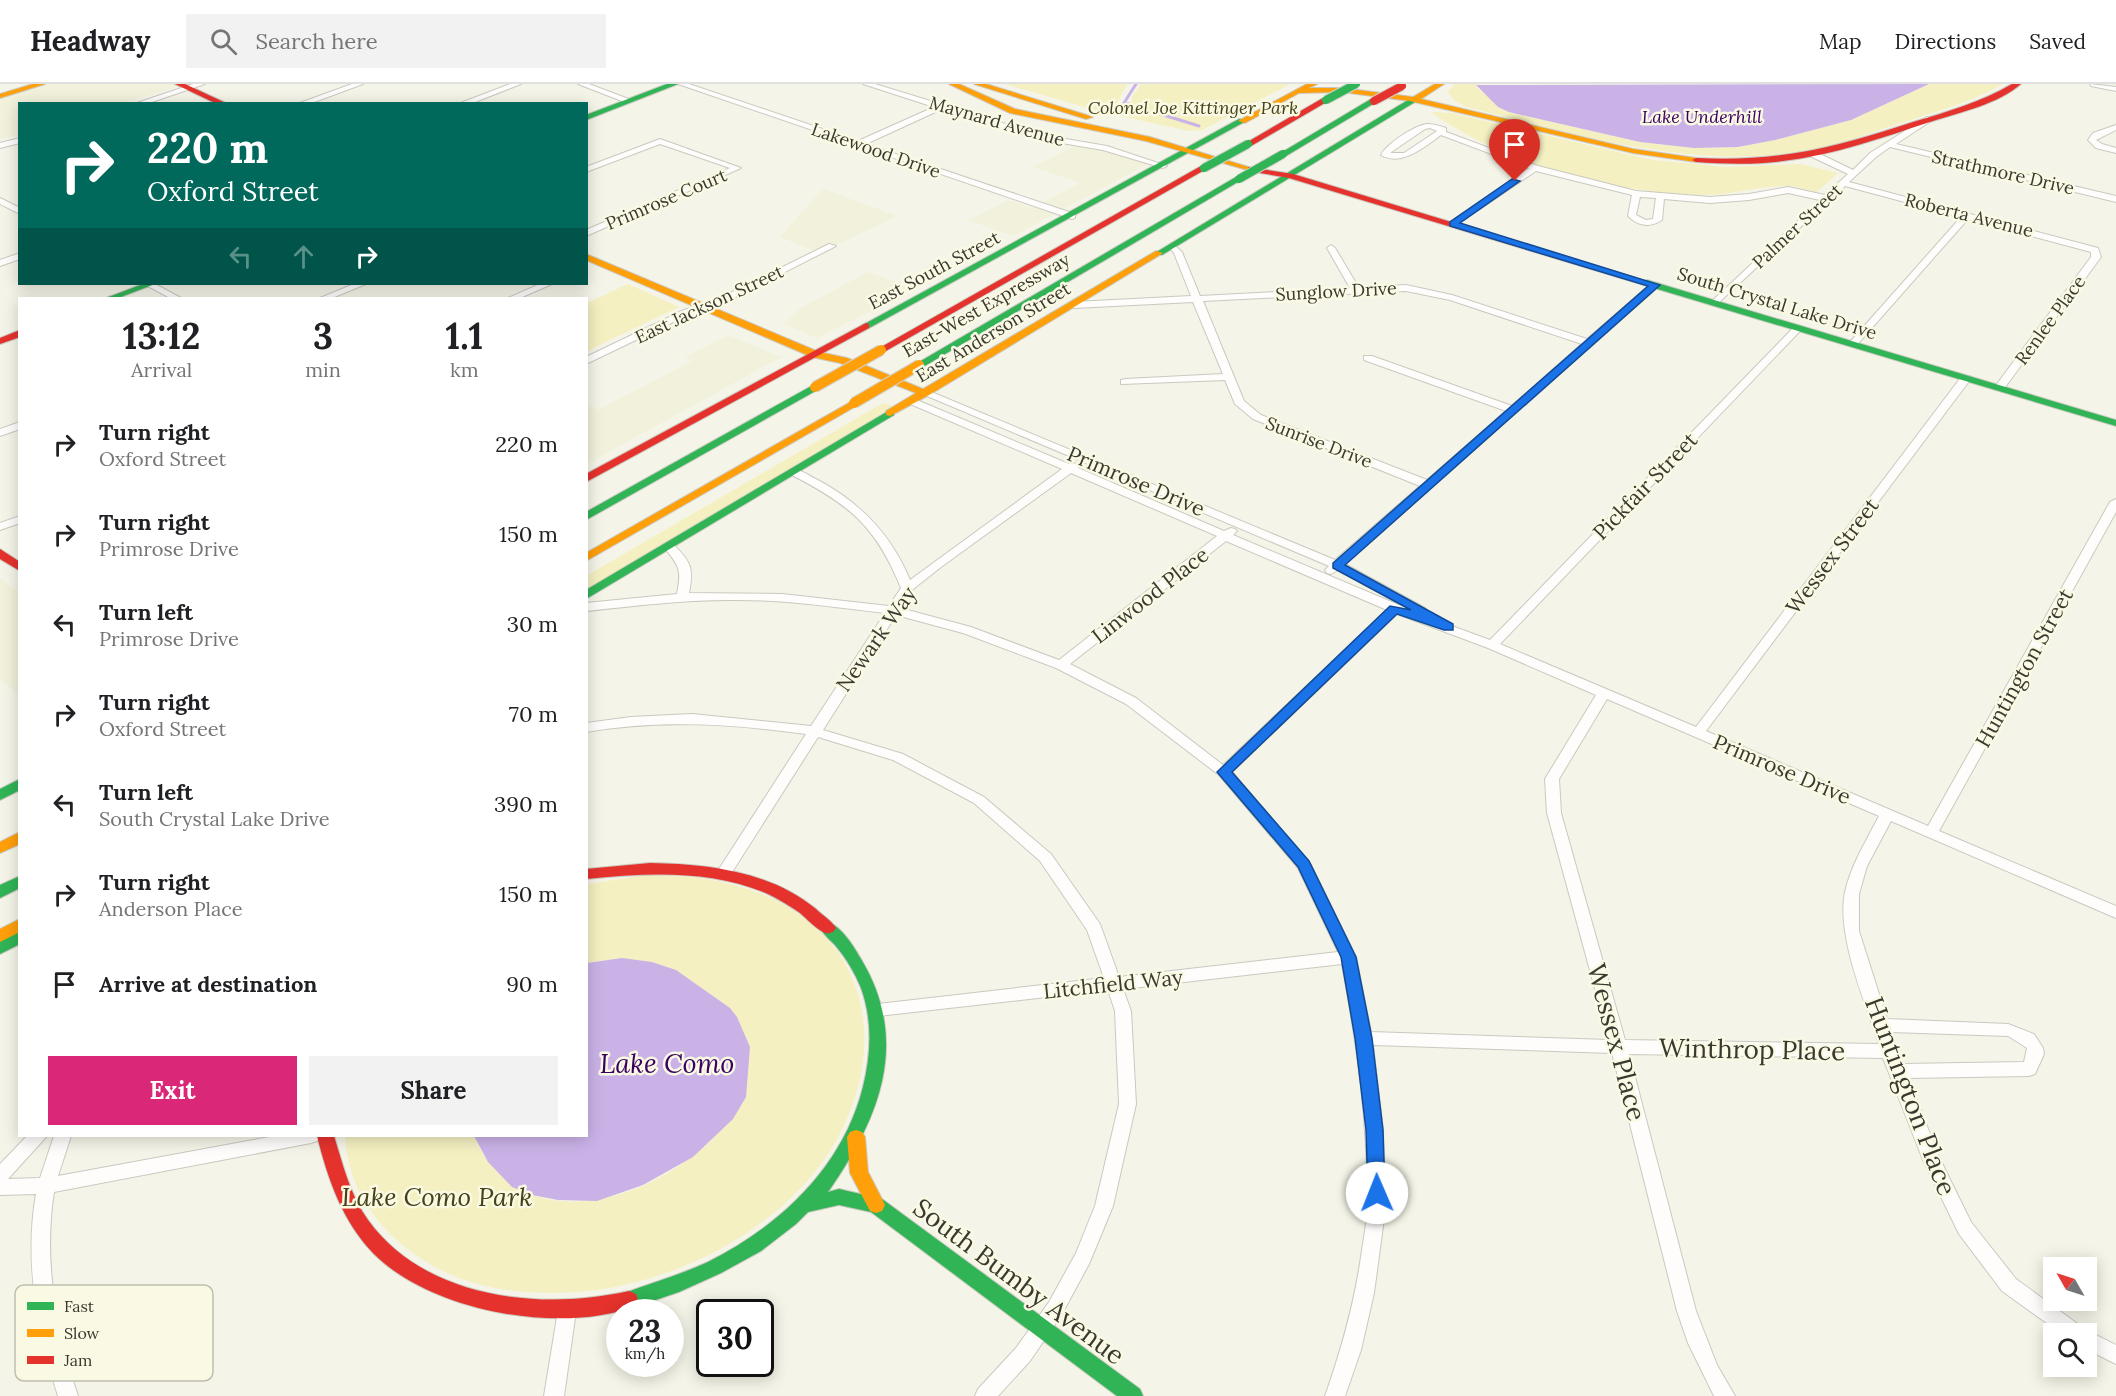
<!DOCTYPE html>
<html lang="en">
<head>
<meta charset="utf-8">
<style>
  body { margin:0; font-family:Lora,serif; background:#f2f2f2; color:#202124; height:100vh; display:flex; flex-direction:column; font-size:22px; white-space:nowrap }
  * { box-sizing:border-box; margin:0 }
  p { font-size:20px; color:#757577 }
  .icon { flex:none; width:33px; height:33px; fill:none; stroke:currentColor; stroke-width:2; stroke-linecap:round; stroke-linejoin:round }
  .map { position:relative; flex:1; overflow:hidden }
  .sheet { position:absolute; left:18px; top:213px; width:570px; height:840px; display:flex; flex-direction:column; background:#fff; border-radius:0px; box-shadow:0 3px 15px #0003 }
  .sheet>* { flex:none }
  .top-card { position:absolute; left:18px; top:18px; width:570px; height:183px; border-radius:0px; box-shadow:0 3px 15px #0003; background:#00695c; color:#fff; overflow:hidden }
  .needle { width:39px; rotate:309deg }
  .controls { position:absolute; left:2043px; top:1173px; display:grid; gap:12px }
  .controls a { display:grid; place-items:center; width:54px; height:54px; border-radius:0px; background:#fff; box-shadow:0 3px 15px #0003; font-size:30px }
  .speed { position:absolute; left:606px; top:1215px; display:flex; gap:12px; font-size:30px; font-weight:700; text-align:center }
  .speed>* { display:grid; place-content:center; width:78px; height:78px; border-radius:50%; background:#fff; box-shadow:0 3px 15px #0003; line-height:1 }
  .speed small { font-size:15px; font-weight:400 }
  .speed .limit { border:3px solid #111; border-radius:9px; background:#fff; color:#111 }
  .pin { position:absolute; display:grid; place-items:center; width:51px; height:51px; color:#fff; margin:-62px -26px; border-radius:50% 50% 50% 0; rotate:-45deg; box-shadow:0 0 6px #0007 }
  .pin .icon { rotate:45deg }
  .me { position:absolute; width:66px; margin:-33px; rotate:359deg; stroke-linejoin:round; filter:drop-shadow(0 0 4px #0008) }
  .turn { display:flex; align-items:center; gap:21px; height:126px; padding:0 30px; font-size:27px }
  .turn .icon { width:78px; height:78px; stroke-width:2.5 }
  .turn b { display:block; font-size:42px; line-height:51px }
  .lanes { display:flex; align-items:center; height:57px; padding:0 30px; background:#0003; justify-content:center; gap:30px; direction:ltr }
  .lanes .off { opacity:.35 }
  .eta { display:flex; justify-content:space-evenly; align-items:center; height:102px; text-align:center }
  .eta b { font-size:36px; font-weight:700; line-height:42px }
  .button { display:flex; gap:12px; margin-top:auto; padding:12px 30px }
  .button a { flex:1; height:69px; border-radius:0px; background:#db2777; color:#fff; font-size:24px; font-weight:700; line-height:69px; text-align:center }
  .button a+a { background:#f2f2f2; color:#202124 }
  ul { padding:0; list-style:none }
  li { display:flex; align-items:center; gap:18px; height:90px; padding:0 30px }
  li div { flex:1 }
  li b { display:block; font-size:22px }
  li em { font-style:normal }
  header { display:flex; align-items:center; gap:36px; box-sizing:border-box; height:84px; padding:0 30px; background:#fff; border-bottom:2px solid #e0e0e0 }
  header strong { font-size:28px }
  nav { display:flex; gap:33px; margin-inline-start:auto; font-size:21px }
  .search { width:420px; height:54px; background:#f2f2f2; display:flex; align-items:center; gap:15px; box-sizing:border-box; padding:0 21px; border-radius:0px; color:#757577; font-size:22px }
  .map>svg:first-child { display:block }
</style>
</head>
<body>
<header>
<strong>Headway</strong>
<div class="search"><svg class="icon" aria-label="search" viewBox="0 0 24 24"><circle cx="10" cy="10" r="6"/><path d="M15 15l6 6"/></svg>Search here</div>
<nav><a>Map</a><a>Directions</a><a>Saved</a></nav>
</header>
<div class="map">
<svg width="2116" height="1312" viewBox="0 0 2116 1312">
  <rect width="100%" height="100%" fill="#f5f4e8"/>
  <g fill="#f2f1db">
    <polygon points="42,0 187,0 121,19 20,20 19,51 0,55 0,12"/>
    <polygon points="1085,57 1155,76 1013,152 968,136 1009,116 1032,124 1080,99 1033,83"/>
    <polygon points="823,105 897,132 820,169 780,153"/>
    <polygon points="868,188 913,205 817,254 784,240 799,225"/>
    <polygon points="728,251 781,273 587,380 587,320 598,326 692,277 685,273"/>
    <polygon points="0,494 19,509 19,611 0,595"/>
  </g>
  <g fill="#f4f0c2">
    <polygon points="1005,0 1127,0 1116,21 1121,23 1132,20 1132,13 1141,0 1290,0 1202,46 1189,47 1098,27"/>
    <path d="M1455 0H1476L1477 4 1509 28 1640 58 1694 64 1738 63 1775 56 1851 36 1929 0H2003C1972 18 1935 28 1901 39 1868 49 1835 63 1801 68 1686 85 1576 50 1466 23L1455 17 1448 8Z"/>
    <path d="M1431 28 1452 29 1652 76 1726 83 1800 80 1838 89 1817 108C1807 106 1796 102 1786 102 1759 102 1732 111 1704 111 1612 109 1507 82 1431 28Z"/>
    <polygon points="628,200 679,223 587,267 587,219"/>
    <polygon points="883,319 895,322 587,506 586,492"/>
    <path d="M647 791C687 791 726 795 764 811 878 858 889 979 826 1073 772 1151 670 1201 577 1208 531 1211 481 1207 439 1185 387 1158 348 1112 345 1052H474C478 1060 483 1073 490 1079 500 1089 521 1107 535 1112 612 1136 707 1079 746 1013L622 874 587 879V800Z"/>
  </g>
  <g fill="#cab2e7">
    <polygon points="1929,0 1851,36 1775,56 1738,63 1694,64 1640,58 1509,28 1498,23 1476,1"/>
    <polygon points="622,874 652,878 676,886 730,924 737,933 750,963 746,1013 733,1035 693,1073 643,1101 597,1117 558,1116 532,1111 512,1103 488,1078 474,1052 586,1052 587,879"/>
  </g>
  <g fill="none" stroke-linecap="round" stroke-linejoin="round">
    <g stroke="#cab2e7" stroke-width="3">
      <polyline points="1129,20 1124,19 1136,0"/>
      <polyline points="1154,28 1199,42"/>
    </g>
    <g stroke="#cac9c0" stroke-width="2">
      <g id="street">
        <polygon points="193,0 205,0 146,20 134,20"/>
        <polygon points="352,0 363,0 309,20 297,20"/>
        <polygon points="510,0 521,0 470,20 458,20"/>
        <polygon points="578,0 589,0 634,17 627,19"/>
        <polygon points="678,0 689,0 858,57 934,23 863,0 875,0 1042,51 1107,62 1167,82 1163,84 1103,66 1038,55 942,25 866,60 1075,130 1075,134 1072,135"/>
        <polygon points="2090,0 2116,3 2116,7 2091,2"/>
        <path d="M1927 33 1934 35 1896 60 2116 112V118L1890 63 1876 73 1849 98 2098 164 2101 173 2003 306H1995L1994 304 2091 173V168L1968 135 1856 262 1853 263 1848 260 1850 258 1961 133 1845 102 1715 222 1710 219 1712 217 1820 116 1788 109 1749 116 1710 119 1664 115 1662 136C1650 144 1638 142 1628 132L1632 111 1536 87 1453 143 1450 142V138L1529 84 1441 51C1424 63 1402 83 1381 71 1386 60 1415 41 1427 40 1434 40 1440 42 1446 44V48L1538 82 1636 107 1710 113 1749 110 1788 103 1825 111 1848 90 1812 73V69H1818L1853 86 1870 69ZM1430 44 1437 47 1404 69H1390L1425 45ZM1640 113 1656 114 1653 135 1646 136 1636 131Z"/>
        <polygon points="2116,41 2116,46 2096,56 2102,60 2116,64 2116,69 2096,64 2088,56 2093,49"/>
        <polygon points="20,54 20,59 0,64 0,59"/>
        <polygon points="660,55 741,84 586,152 586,146 730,84 660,60 586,88 586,83"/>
        <polygon points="0,114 20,124 20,130 0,120"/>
        <path d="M1172 159 1182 168 1200 212 1350 204 1327 164 1331 161 1335 164 1359 204 1406 201 1452 211 1587 255 1652 199H1658V203L1345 480 1425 524 1427 527 1422 531 1490 556 1795 242H1801V246L1500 560 1696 643 1962 292H1970V296L1706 647 1928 742 2110 418 2116 415V428L1939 747 2116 822V834L1891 737 1867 782 1859 810V847L1887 935 2008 940 2034 950 2043 964 2044 970 2035 990 2029 992 1908 994 1940 1075 1971 1138 2016 1195 2086 1246 2116 1261V1280L2086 1265V1250H2062L2002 1207 1959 1150 1923 1076 1883 974 1629 970 1696 1227 1717 1281 1735 1312H1714L1688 1259 1677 1227 1612 969 1373 961 1383 1046 1385 1127 1374 1209 1361 1266 1345 1312H1325C1342 1264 1355 1217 1362 1166 1364 1152 1367 1139 1367 1125 1369 1042 1357 961 1342 880L1123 905 1131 927 1136 1020 1113 1122 1089 1180 1062 1230 1030 1277 998 1312H975L978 1305 1016 1264 1049 1218 1076 1169 1095 1122 1119 1020 1115 927 1108 906 878 932 872 930 870 926 872 922 878 920 1104 894 1087 846 1040 777 974 719 893 676 818 653 729 793H719L717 789 719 785 806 650C733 640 660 635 586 648V639L631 633 692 630 811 642 885 529C833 523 781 515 729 516 681 516 634 522 586 527V519L677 510C682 484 679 482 663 462L669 458 673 460C691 478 694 484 689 509L782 510 889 522 901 504C876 442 849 420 790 390V386C799 384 808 391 816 395 860 418 891 450 910 496L1062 385 908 319 907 317 912 314 1069 380 1079 379 1080 381 1078 384 1224 447 1231 444 1235 445 1237 447 1233 451 1413 527 1338 486 1331 490 1327 489 1325 486 1329 482 920 309 921 307H929L1335 476 1420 402 1253 335 1235 320 1225 296 1121 300V296L1125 295 1223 290 1193 218 1074 224 1069 221 1074 218 1191 212 1174 169 1168 162ZM1406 207 1450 216 1582 260 1512 322 1372 272H1364V276L1506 327 1427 396 1261 331 1244 317 1203 217ZM1071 389 1217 452 1059 576 971 543 900 524 912 506 941 483ZM1226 457 1387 526 1223 681 1136 614 1070 580ZM1397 530 1488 564 1596 611 1545 695 1547 729 1609 956 1371 948 1356 873 1311 781 1232 688ZM896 531 963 549 1056 584 1126 620 1219 691 1298 784 1338 868 1119 893 1100 840 1051 770 984 713 903 670 823 646ZM1607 615 1879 732C1866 757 1851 781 1845 808 1836 851 1865 918 1879 960L1625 956 1561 729 1559 695ZM1891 948 2008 952 2027 964 2024 978 1902 980Z"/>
        <polygon points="829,160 836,162 720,221 690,230 586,280 586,273 684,226 714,217"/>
        <polygon points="20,169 20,175 0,182 0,176"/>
        <polygon points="144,200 155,200 181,214 170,214"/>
        <polygon points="354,200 366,200 332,214 320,214"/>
        <polygon points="540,200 552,200 520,214 508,214"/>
        <polygon points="20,338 20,345 0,352 0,345"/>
        <polygon points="20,432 20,439 0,446 0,439"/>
        <path d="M27 1052H47L8 1095 40 1094 54 1052H71L58 1092 275 1052H320L317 1057 311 1059 54 1108C43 1177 56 1247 78 1312H58C37 1247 24 1178 36 1110L0 1111V1080Z"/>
        <polygon points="567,1218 574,1221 576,1227 564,1312 544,1312 558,1227 560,1221"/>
      </g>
    </g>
    <g stroke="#cac9c0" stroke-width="2">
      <g id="fast">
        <polygon points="667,0 678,0 586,36 586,31"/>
        <polygon points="1413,13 1420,15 1162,171 1155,169"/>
        <polygon points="1371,15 1378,17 1286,72 1279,70"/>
        <polygon points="1239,35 1246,37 869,244 861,242"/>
        <polygon points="1236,93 1243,95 923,283 919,284 914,281"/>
        <polygon points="1647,196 2116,336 2116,342 1644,201 1642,199"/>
        <polygon points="143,200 155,200 118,214 106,214"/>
        <polygon points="815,300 819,301 819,305 586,436 586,428"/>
        <polygon points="890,326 894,327 894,331 586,515 586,506"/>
        <polygon points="20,695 20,706 0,716 0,705"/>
        <polygon points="20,792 20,804 0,814 0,801"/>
        <path d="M828 838C842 843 854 863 861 875 911 958 879 1035 828 1108L839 1105 882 1115 1140 1305 1143 1312H1117L871 1128 839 1121 808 1128 796 1140 761 1167 721 1189 679 1208 629 1225 622 1222 620 1216 622 1210C651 1199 680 1191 708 1178 780 1142 843 1083 863 1003 871 970 873 937 861 904 855 889 846 874 835 861 830 856 824 851 820 844L823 840Z"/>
        <polygon points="20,846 20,860 0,870 0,857"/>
      </g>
    </g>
    <g stroke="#cac9c0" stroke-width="2">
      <g id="slow">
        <polygon points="33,0 45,0 0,14 0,10"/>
        <polygon points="949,0 959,0 1015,25 1150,53 1255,85 1251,87 1146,57 1010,29"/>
        <polygon points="974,0 986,0 1093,33 1086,35"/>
        <polygon points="1307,0 1317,0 1309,4 1342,4 1413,13 1435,0 1444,0 1421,15 1633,65 1696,74 1700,76 1696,78 1633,69 1410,17 1342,8 1299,9 1245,39 1238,37"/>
        <polygon points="1156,167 1163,169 929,311 890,332 886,331 886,327 916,309 840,279 812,273 586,176 586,170 819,268 847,274 923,305"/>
        <polygon points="854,316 858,317 858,321 586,477 586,469"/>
        <polygon points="20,748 20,760 0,769 0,758"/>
        <polygon points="20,835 20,848 0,858 0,845"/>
        <polygon points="856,1046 862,1048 865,1053 868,1088 885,1121 882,1127 876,1129 870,1127 850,1089 847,1053 850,1048"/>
      </g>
    </g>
    <g stroke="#cac9c0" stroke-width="2">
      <g id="jam">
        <polygon points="175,0 185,0 228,20 217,20"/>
        <path d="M2012 0H2021C1998 20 1961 28 1933 37 1884 53 1834 71 1783 77 1754 81 1725 80 1696 78L1692 76 1696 74C1780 78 1834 64 1913 38 1947 28 1981 18 2012 0Z"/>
        <polygon points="1323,14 1330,16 1251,62 1244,60"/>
        <polygon points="1201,82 1208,84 884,268 876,266"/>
        <polygon points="1248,83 1293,90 1652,199 1644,201 1289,94 1248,87"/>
        <polygon points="866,239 869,240 869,244 586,398 586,390"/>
        <polygon points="20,246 20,253 0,260 0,254"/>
        <polygon points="0,465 20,478 20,487 0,475"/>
        <path d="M650 779C707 780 770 787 816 825 822 831 831 836 836 844L833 848C829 849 829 850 825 849 816 845 807 835 800 829 790 822 778 815 768 810 710 785 647 789 586 795V785Z"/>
        <path d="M317 1052H334C343 1081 350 1111 368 1136 425 1215 541 1227 629 1207L636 1210 638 1216 636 1222C560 1251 431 1227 374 1170 342 1137 328 1095 317 1052Z"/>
      </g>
    </g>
    <use href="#street" fill="#fefdfc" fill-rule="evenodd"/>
    <use href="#fast" fill="#30b455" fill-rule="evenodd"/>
    <use href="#slow" fill="#ff9f0a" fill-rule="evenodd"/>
    <use href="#jam" fill="#e5322d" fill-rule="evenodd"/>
    <g stroke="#d0d0ca" stroke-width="10" stroke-linecap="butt">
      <g id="fast-bridge">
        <polyline points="1326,16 1356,0"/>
        <polyline points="1204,84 1248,60"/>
        <polyline points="1239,95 1283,70"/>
      </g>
    </g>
    <g stroke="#d0d0ca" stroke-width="12" stroke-linecap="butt">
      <g id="slow-bridge">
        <polyline points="815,303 881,266"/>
        <polyline points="854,319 919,281"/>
      </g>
    </g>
    <g stroke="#d0d0ca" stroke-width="10" stroke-linecap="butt">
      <polyline id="jam-bridge" points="1374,17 1402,2"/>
    </g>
    <use href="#fast-bridge" stroke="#30b455" stroke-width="8"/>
    <use href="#slow-bridge" stroke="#ff9f0a" stroke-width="10"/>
    <use href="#jam-bridge" stroke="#e5322d" stroke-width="8"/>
  </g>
  <polygon fill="#1a73e8" stroke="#114b97" stroke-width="1.5" points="1512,95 1520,97 1460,139 1660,201 1345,481 1453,540 1453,546 1444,546 1397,530 1232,688 1309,777 1356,873 1372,954 1383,1046 1385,1109 1383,1115 1377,1117 1370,1115 1368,1109 1366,1046 1355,954 1341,873 1298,783 1217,688 1390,522 1411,526 1333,484 1333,479 1648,202 1450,142 1450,138"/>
  <g text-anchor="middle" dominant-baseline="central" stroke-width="5" stroke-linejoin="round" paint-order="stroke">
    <g font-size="18" font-style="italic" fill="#454118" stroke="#faf9e3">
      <text x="1193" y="23">Colonel Joe Kittinger Park</text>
    </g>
    <g font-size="18" font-style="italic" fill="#3b0064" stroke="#faf9e3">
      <text x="1702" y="32">Lake Underhill</text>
    </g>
    <g font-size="18" fill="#3a3931" stroke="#faf9e3">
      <text transform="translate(997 37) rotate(16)">Maynard Avenue</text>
      <text transform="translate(876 66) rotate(19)">Lakewood Drive</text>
      <text transform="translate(2003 88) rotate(13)">Strathmore Drive</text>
      <text transform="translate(666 115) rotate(-23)">Primrose Court</text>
      <text transform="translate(1969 131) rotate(14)">Roberta Avenue</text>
      <text transform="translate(1797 142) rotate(-43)">Palmer Street</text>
      <text transform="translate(934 186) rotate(-28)">East South Street</text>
      <text transform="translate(1336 207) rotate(-3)">Sunglow Drive</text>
      <text transform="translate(1777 219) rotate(17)">South Crystal Lake Drive</text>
      <text transform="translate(709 220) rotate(-25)">East Jackson Street</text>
      <text transform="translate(986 221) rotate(-30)">East-West Expressway</text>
      <text transform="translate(2050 236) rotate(-54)">Renlee Place</text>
      <text transform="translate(993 248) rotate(-31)">East Anderson Street</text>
      <text transform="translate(1319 358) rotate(21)">Sunrise Drive</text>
    </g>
    <g font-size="21" fill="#3a3931" stroke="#faf9e3">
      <text transform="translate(1136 397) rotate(23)">Primrose Drive</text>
      <text transform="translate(1645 402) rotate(-46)">Pickfair Street</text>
      <text transform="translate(1832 472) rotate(-53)">Wessex Street</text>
      <text transform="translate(1150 511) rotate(-38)">Linwood Place</text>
      <text transform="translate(876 555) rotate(-55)">Newark Way</text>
      <text transform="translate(2024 584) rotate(-61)">Huntington Street</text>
      <text transform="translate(1782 685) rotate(23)">Primrose Drive</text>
      <text transform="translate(1113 900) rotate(-6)">Litchfield Way</text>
    </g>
    <g font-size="26" fill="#3a3931" stroke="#faf9e3">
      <text transform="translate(1617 958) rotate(75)">Wessex Place</text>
      <text transform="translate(1752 965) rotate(1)">Winthrop Place</text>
      <text transform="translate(1911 1012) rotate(69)">Huntington Place</text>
      <text transform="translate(1019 1197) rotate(37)">South Bumby Avenue</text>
    </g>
    <g font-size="26" font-style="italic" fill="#454118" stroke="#faf9e3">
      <text x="437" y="1112">Lake Como Park</text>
    </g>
    <g font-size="27" font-style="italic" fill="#3b0064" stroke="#faf9e3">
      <text x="667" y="979">Lake Como</text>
    </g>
  </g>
  <rect x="15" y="1201" width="198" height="96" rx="9" fill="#faf9e3" stroke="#c0bfae" stroke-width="1.5"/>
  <rect x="27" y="1218" width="27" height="8" fill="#30b455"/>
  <rect x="27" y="1245" width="27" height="8" fill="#ff9f0a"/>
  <rect x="27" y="1272" width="27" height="8" fill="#e5322d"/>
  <g font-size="16" fill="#3a3931">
    <text x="64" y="1228">Fast</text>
    <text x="64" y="1255">Slow</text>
    <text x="64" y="1282">Jam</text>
  </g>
</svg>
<div class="controls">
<a><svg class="needle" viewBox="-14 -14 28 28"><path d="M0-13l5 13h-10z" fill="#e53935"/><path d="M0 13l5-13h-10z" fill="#757577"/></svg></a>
<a><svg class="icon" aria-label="search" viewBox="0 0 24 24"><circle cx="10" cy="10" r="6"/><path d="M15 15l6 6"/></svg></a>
</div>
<div class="speed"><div>23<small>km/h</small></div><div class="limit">30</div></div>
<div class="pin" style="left:1515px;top:97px;background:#d93025"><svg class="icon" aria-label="arrive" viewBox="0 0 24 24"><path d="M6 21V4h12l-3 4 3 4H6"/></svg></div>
<svg class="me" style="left:1377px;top:1109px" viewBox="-20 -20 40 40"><circle r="19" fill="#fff"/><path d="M0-13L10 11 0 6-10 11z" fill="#1a73e8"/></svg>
<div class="top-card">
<div class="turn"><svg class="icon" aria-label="right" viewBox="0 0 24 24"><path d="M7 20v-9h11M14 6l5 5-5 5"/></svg><div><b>220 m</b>Oxford Street</div></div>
<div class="lanes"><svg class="icon off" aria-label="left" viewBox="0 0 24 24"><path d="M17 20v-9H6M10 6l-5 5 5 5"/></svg><svg class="icon off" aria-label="ahead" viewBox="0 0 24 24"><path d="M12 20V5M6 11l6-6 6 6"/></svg><svg class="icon" aria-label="right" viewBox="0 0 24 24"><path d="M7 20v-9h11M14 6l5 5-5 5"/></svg></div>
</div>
<section class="sheet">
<div class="eta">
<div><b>13:12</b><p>Arrival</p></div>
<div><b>3</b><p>min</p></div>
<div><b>1.1</b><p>km</p></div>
</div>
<ul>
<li><svg class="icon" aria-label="right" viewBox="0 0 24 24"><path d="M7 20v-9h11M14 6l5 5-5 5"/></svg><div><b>Turn right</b><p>Oxford Street</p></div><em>220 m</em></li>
<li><svg class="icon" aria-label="right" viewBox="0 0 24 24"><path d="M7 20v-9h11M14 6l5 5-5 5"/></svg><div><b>Turn right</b><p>Primrose Drive</p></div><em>150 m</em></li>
<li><svg class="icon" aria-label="left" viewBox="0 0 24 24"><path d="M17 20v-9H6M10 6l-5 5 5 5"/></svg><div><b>Turn left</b><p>Primrose Drive</p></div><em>30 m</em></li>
<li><svg class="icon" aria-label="right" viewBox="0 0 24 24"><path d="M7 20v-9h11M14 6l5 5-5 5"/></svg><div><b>Turn right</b><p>Oxford Street</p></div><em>70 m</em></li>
<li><svg class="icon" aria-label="left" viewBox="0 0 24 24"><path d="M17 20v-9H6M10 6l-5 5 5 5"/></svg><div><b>Turn left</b><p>South Crystal Lake Drive</p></div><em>390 m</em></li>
<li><svg class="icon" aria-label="right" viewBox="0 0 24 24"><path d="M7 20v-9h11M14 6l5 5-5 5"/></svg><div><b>Turn right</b><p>Anderson Place</p></div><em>150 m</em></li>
<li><svg class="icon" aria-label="arrive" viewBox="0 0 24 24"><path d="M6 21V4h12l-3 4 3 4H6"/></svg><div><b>Arrive at destination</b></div><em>90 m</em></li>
</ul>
<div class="button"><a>Exit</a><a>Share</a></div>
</section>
</div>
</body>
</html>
